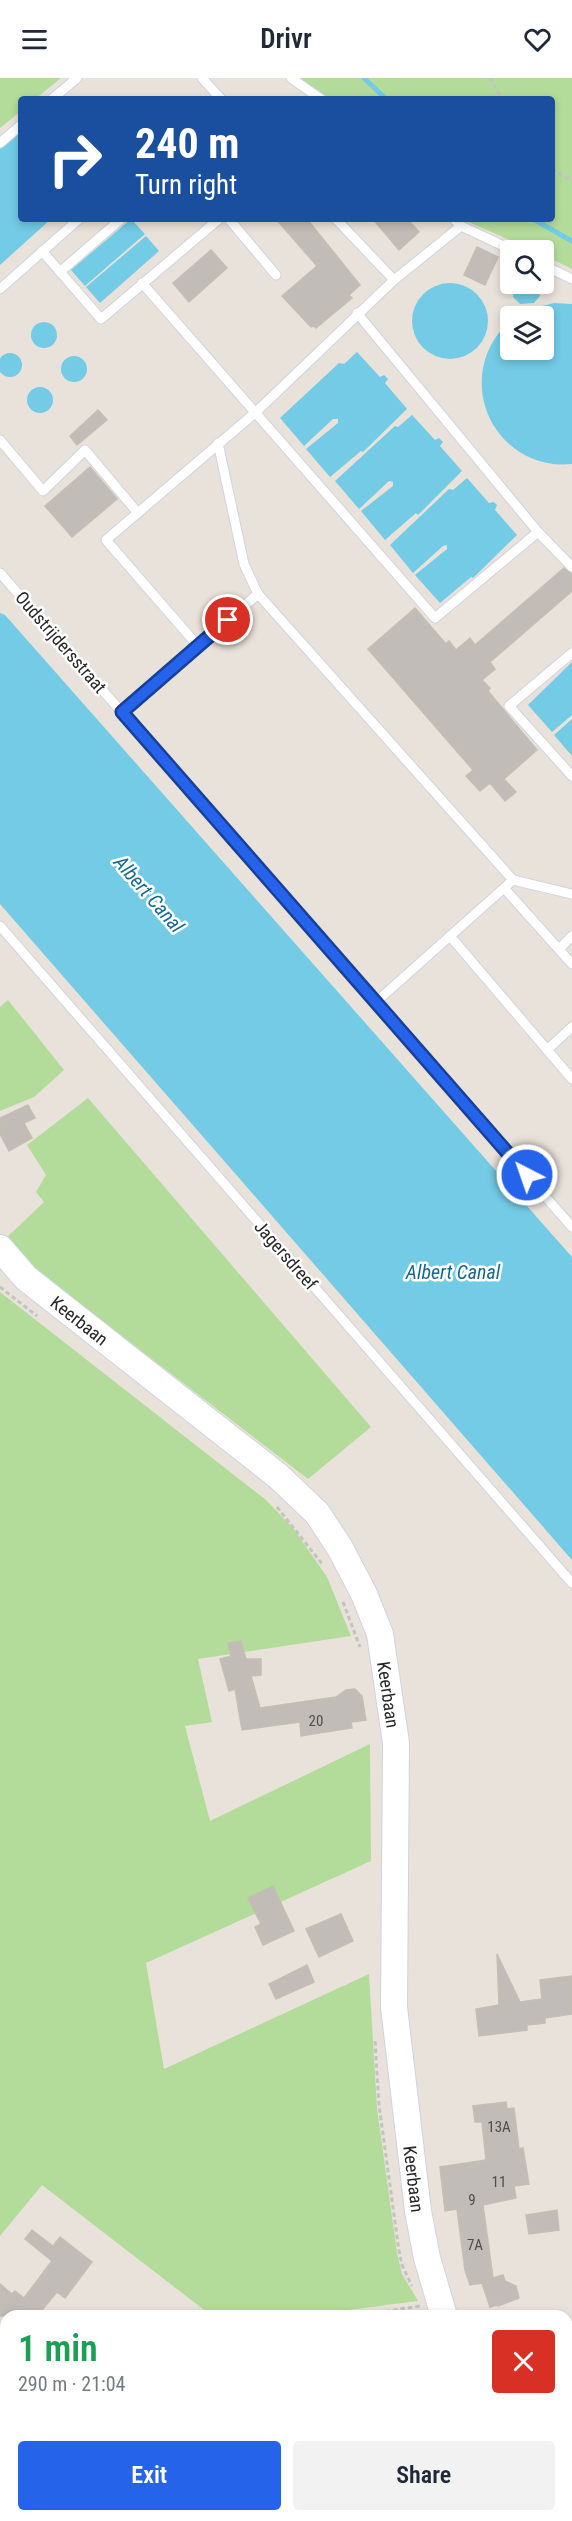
<!DOCTYPE html>
<html lang="en">
<head>
<meta charset="utf-8">
<style>
  body { margin:0; font-family:"Roboto Condensed",sans-serif; background:#f2f2f3; color:#1f2937; height:100vh; display:flex; flex-direction:column; font-size:22px; white-space:nowrap }
  * { box-sizing:border-box; margin:0 }
  p { font-size:20px; color:#747a83 }
  .icon { flex:none; width:33px; height:33px; fill:none; stroke:currentColor; stroke-width:2; stroke-linecap:round; stroke-linejoin:round }
  .map { position:relative; flex:1; overflow:hidden }
  .drawer { position:absolute; left:0px; top:2232px; width:573px; height:212px; display:flex; flex-direction:column; background:#fff; border-radius:18px 18px 0 0; box-shadow:0 3px 9px #0003 }
  .drawer>* { flex:none }
  .guide { position:absolute; left:18px; top:18px; width:537px; height:126px; border-radius:6px; box-shadow:0 3px 9px #0003; background:#1a4fa0; color:#fff; overflow:hidden }
  .fabs { position:absolute; left:500px; top:162px; display:grid; gap:12px }
  .fabs a { display:grid; place-items:center; width:54px; height:54px; border-radius:6px; background:#fff; box-shadow:0 3px 9px #0003; font-size:30px }
  .pin { position:absolute; display:grid; place-items:center; width:51px; height:51px; color:#fff; margin:-26px; border:3px solid #fff; border-radius:50%; box-shadow:0 2px 6px #0007 }
  .me { position:absolute; width:66px; margin:-33px; rotate:319deg; stroke-linejoin:round; filter:drop-shadow(0 0 4px #0008) }
  .turn { display:flex; align-items:center; gap:21px; height:126px; padding:0 18px; font-size:27px }
  .turn .icon { width:78px; height:78px; stroke-width:2.5 }
  .turn b { display:block; font-size:42px; line-height:51px }
  .round { display:grid; place-items:center; flex:none; width:63px; height:63px; border-radius:6px; background:#f2f2f3 }
  .summary { display:flex; align-items:center; justify-content:space-between; height:102px; padding:0 18px }
  h1 { font-size:36px; font-weight:600; line-height:45px; color:#1e9e55 }
  .button { display:flex; gap:12px; margin-top:auto; padding:12px 18px }
  .button a { flex:1; height:69px; border-radius:6px; background:#2563eb; color:#fff; font-size:24px; font-weight:600; line-height:69px; text-align:center }
  .button a+a { background:#f2f2f3; color:#1f2937 }
  header { display:flex; justify-content:space-between; align-items:center; height:78px; padding:0 18px; background:#fff; font-size:27px; font-weight:600 }
  .map>svg:first-child { display:block }
</style>
</head>
<body>
<header><svg class="icon" aria-label="menu" viewBox="0 0 24 24"><path d="M4 6h16M4 12h16M4 18h16"/></svg>Drivr<svg class="icon" aria-label="heart" viewBox="0 0 24 24"><path d="M12 20l-8-8c-3-5 5-10 8-4 3-6 11-1 8 4z"/></svg></header>
<div class="map">
<svg width="572" height="2443" viewBox="0 0 572 2443">
  <rect width="100%" height="100%" fill="#e9e2da"/>
  <g fill="#b3dc9a">
    <polygon points="0,0 61,0 35,21 21,21 21,33 0,50"/>
    <polygon points="299,0 572,0 572,191 543,177 543,172 532,172 462,141 552,141 552,21 331,21"/>
    <polygon points="8,922 64,992 34,1019 0,1033 0,929"/>
    <polygon points="88,1020 371,1349 308,1401 1,1165 44,1124 36,1114 46,1097 27,1067"/>
    <polygon points="0,1214 266,1422 293,1450 327,1499 351,1558 198,1581 212,1644 185,1648 210,1743 370,1666 371,1783 146,1885 164,1991 369,1896 377,2030 397,2175 402,2196 418,2223 302,2238 212,2238 42,2107 0,2158"/>
    <polygon points="34,2438 310,2438 311,2443 35,2443"/>
  </g>
  <g fill="#73cbe5">
    <polygon points="17,56 21,61 21,141 51,141 0,187 0,71"/>
    <polygon points="131,141 145,156 85,208 71,192"/>
    <polygon points="146,158 159,173 100,225 86,209"/>
    <circle cx="450" cy="243" r="38"/>
    <polygon points="514,206 539,206 540,218 534,225 520,226 513,219"/>
    <path d="M554 225 572 226V386C514 392 469 338 485 282 489 268 498 253 510 244V272H543V238H518L527 232Z"/>
    <circle cx="44" cy="257" r="13"/>
    <polygon points="357,274 380,299 384,297 388,301 385,305 407,331 363,374 361,373 330,399 306,371 338,345 338,341 333,341 304,368 280,340 339,285 344,286"/>
    <circle cx="10" cy="287" r="12"/>
    <circle cx="74" cy="291" r="13"/>
    <circle cx="40" cy="322" r="13"/>
    <polygon points="412,337 435,362 439,360 443,364 440,368 462,393 418,437 416,435 385,462 361,433 393,408 393,404 389,403 359,431 335,403 395,348 398,349"/>
    <polygon points="467,400 489,425 494,424 497,427 495,432 517,457 473,500 471,499 440,525 415,497 447,471 447,467 443,468 413,495 390,467 449,411 453,412"/>
    <polygon points="0,535 5,537 572,1179 572,1482 0,826"/>
    <polygon points="572,584 572,637 552,654 528,627"/>
    <polygon points="572,641 572,678 554,657"/>
  </g>
  <g fill="none" stroke-linecap="round" stroke-linejoin="round">
    <g stroke="#73cbe5" stroke-width="5">
      <polyline points="364,0 386,21"/>
      <polyline points="533,141 572,163"/>
    </g>
  </g>
  <g fill="#c1bcb7" stroke="#c4beb4" stroke-width="1.5">
    <polygon points="276,141 307,141 360,207 349,217 352,220 316,250 314,248 311,249 282,218 317,188"/>
    <polygon points="373,141 407,141 419,154 399,172"/>
    <polygon points="477,169 498,179 485,207 464,197"/>
    <polygon points="211,172 227,190 189,224 173,205"/>
    <polygon points="98,332 107,342 77,367 70,358"/>
    <polygon points="90,389 117,421 72,459 45,428"/>
    <polygon points="564,490 572,496 572,513 490,584 495,591 482,602 490,610 488,613 537,672 504,701 516,714 505,723 490,705 480,713 466,698 473,692 368,571 415,530 446,566 449,563 456,572 470,560 475,567"/>
    <polygon points="28,1027 35,1040 24,1045 32,1060 9,1073 0,1056 0,1040"/>
    <polygon points="241,1563 246,1581 261,1581 261,1597 251,1598 260,1630 336,1619 346,1612 355,1611 362,1618 366,1642 351,1644 352,1650 301,1658 300,1644 242,1652 235,1611 229,1613 220,1581 231,1578 228,1565"/>
    <polygon points="273,1808 294,1853 263,1867 255,1849 261,1846 248,1820"/>
    <polygon points="341,1836 353,1863 319,1879 306,1851"/>
    <polygon points="497,1876 520,1924 542,1921 540,1902 572,1898 572,1936 545,1940 545,1945 527,1947 527,1952 479,1958 476,1931 499,1927"/>
    <polygon points="307,1887 314,1904 276,1921 269,1906"/>
    <polygon points="506,2024 507,2031 514,2030 519,2071 523,2070 529,2106 514,2108 516,2120 483,2127 493,2200 503,2197 505,2203 516,2208 519,2220 498,2228 497,2224 497,2227 490,2229 482,2205 470,2207 465,2192 457,2131 445,2133 440,2089 486,2082 482,2044 475,2044 473,2028"/>
    <polygon points="557,2132 559,2152 529,2156 526,2137"/>
    <polygon points="32,2152 53,2168 60,2159 92,2184 65,2220 57,2214 37,2238 0,2238 0,2206 12,2216 15,2213 24,2220 52,2183 25,2161"/>
  </g>
  <g fill="none" stroke-linecap="round" stroke-linejoin="round">
    <g stroke="#cfd3e0" stroke-width="11">
      <g id="lane">
        <polyline points="202,0 221,21"/>
        <polyline points="291,0 321,21"/>
        <polyline points="52,21 77,0"/>
        <polyline points="0,65 21,47"/>
        <polyline points="229,141 276,197"/>
        <polyline points="336,141 394,202"/>
        <polyline points="454,141 461,148 512,172"/>
        <polyline points="42,173 101,241 219,141"/>
        <polyline points="543,187 572,201"/>
        <polyline points="61,193 121,141"/>
        <polyline points="142,205 435,540 538,454"/>
        <polyline points="0,211 79,141"/>
        <polyline points="357,235 538,454 572,489"/>
        <polyline points="0,362 43,413 85,372 137,434"/>
        <polyline points="218,365 244,486 258,516 513,802 504,810 572,886"/>
        <polyline points="0,495 572,1149"/>
        <polyline points="198,568 106,462 255,335 394,202 461,148"/>
        <polyline points="572,575 509,628 572,698"/>
        <polyline points="122,634 258,516"/>
        <polyline points="513,802 572,816"/>
        <polyline points="0,848 572,1505"/>
        <polyline points="450,858 572,1001"/>
        <polyline points="559,871 572,858"/>
        <polyline points="376,924 504,810"/>
        <polyline points="547,972 572,949"/>
      </g>
    </g>
    <g stroke="#cfd3e0" stroke-width="28">
      <g id="secondary">
        <path id="s1" d="M0 1170 26 1200 278 1398 317 1435 340 1470 364 1516 380 1556 396 1665 394 1929 418 2133 427 2180 444 2238"/>
        <polyline points="567,2436 571,2443"/>
      </g>
    </g>
    <g stroke="#c3c3c3" stroke-width="3" stroke-dasharray="4.5 3" stroke-linecap="butt">
      <polyline points="490,0 502,21"/>
      <polyline points="552,91 572,103"/>
      <polyline points="0,1209 37,1238"/>
      <polyline points="277,1429 323,1487"/>
      <polyline points="343,1524 360,1569"/>
      <polyline points="375,1963 379,2027 399,2173 402,2187 412,2208"/>
      <polyline points="356,2238 420,2228"/>
      <polyline points="0,2287 6,2286"/>
      <polyline points="537,2438 540,2443"/>
    </g>
    <use href="#lane" stroke="#fff" stroke-width="9"/>
    <use href="#secondary" stroke="#fff" stroke-width="26"/>
  </g>
  <g fill="none" stroke-linecap="round" stroke-linejoin="round">
    <g stroke="#184099" stroke-width="15">
      <polyline id="route" points="228,542 122,634 527,1097"/>
    </g>
    <use href="#route" stroke="#2563eb" stroke-width="10"/>
  </g>
  <g text-anchor="middle" dominant-baseline="central" stroke-width="5" stroke-linejoin="round" paint-order="stroke">
    <g font-size="15" fill="#4e4d4c">
      <text x="316" y="1643">20</text>
      <text x="499" y="2049">13A</text>
      <text x="499" y="2104">11</text>
      <text x="472" y="2122">9</text>
      <text x="475" y="2167">7A</text>
    </g>
    <g font-size="18" fill="#282828" stroke="#fff">
      <text transform="translate(61 564) rotate(49)">Oudstrijdersstraat</text>
      <text transform="translate(286 1177) rotate(49)">Jagersdreef</text>
      <text stroke="none"><textPath href="#s1" startOffset="108">Keerbaan</textPath></text>
      <text stroke="none"><textPath href="#s1" startOffset="612">Keerbaan</textPath></text>
      <text stroke="none"><textPath href="#s1" startOffset="1098">Keerbaan</textPath></text>
    </g>
    <g font-size="20" font-style="italic" fill="#17698d" stroke="#fff">
      <text transform="translate(149 816) rotate(49)">Albert Canal</text>
      <text x="453" y="1194">Albert Canal</text>
    </g>
  </g>
</svg>
<div class="fabs">
<a><svg class="icon" aria-label="search" viewBox="0 0 24 24"><circle cx="10" cy="10" r="6"/><path d="M15 15l6 6"/></svg></a>
<a><svg class="icon" aria-label="layers" viewBox="0 0 24 24"><path d="M12 4l9 5-9 5-9-5zM3 14l9 5 9-5"/></svg></a>
</div>
<div class="pin" style="left:228px;top:542px;background:#d93025"><svg class="icon" aria-label="arrive" viewBox="0 0 24 24"><path d="M6 21V4h12l-3 4 3 4H6"/></svg></div>
<svg class="me" style="left:527px;top:1097px" viewBox="-20 -20 40 40"><circle r="17" fill="#2563eb" stroke="#fff" stroke-width="3"/><path d="M0-11L8 9 0 5-8 9z" fill="#fff"/></svg>
<div class="guide">
<div class="turn"><svg class="icon" aria-label="right" viewBox="0 0 24 24"><path d="M7 20v-9h11M14 6l5 5-5 5"/></svg><div><b>240 m</b>Turn right</div></div>
</div>
<section class="drawer">
<div class="summary"><div><h1>1 min</h1><p>290 m · 21:04</p></div><a class="round" style="background:#d93025;color:#fff"><svg class="icon" aria-label="close" viewBox="0 0 24 24"><path d="M6 6l12 12M18 6L6 18"/></svg></a></div>
<div class="button"><a>Exit</a><a>Share</a></div>
</section>
</div>
</body>
</html>
